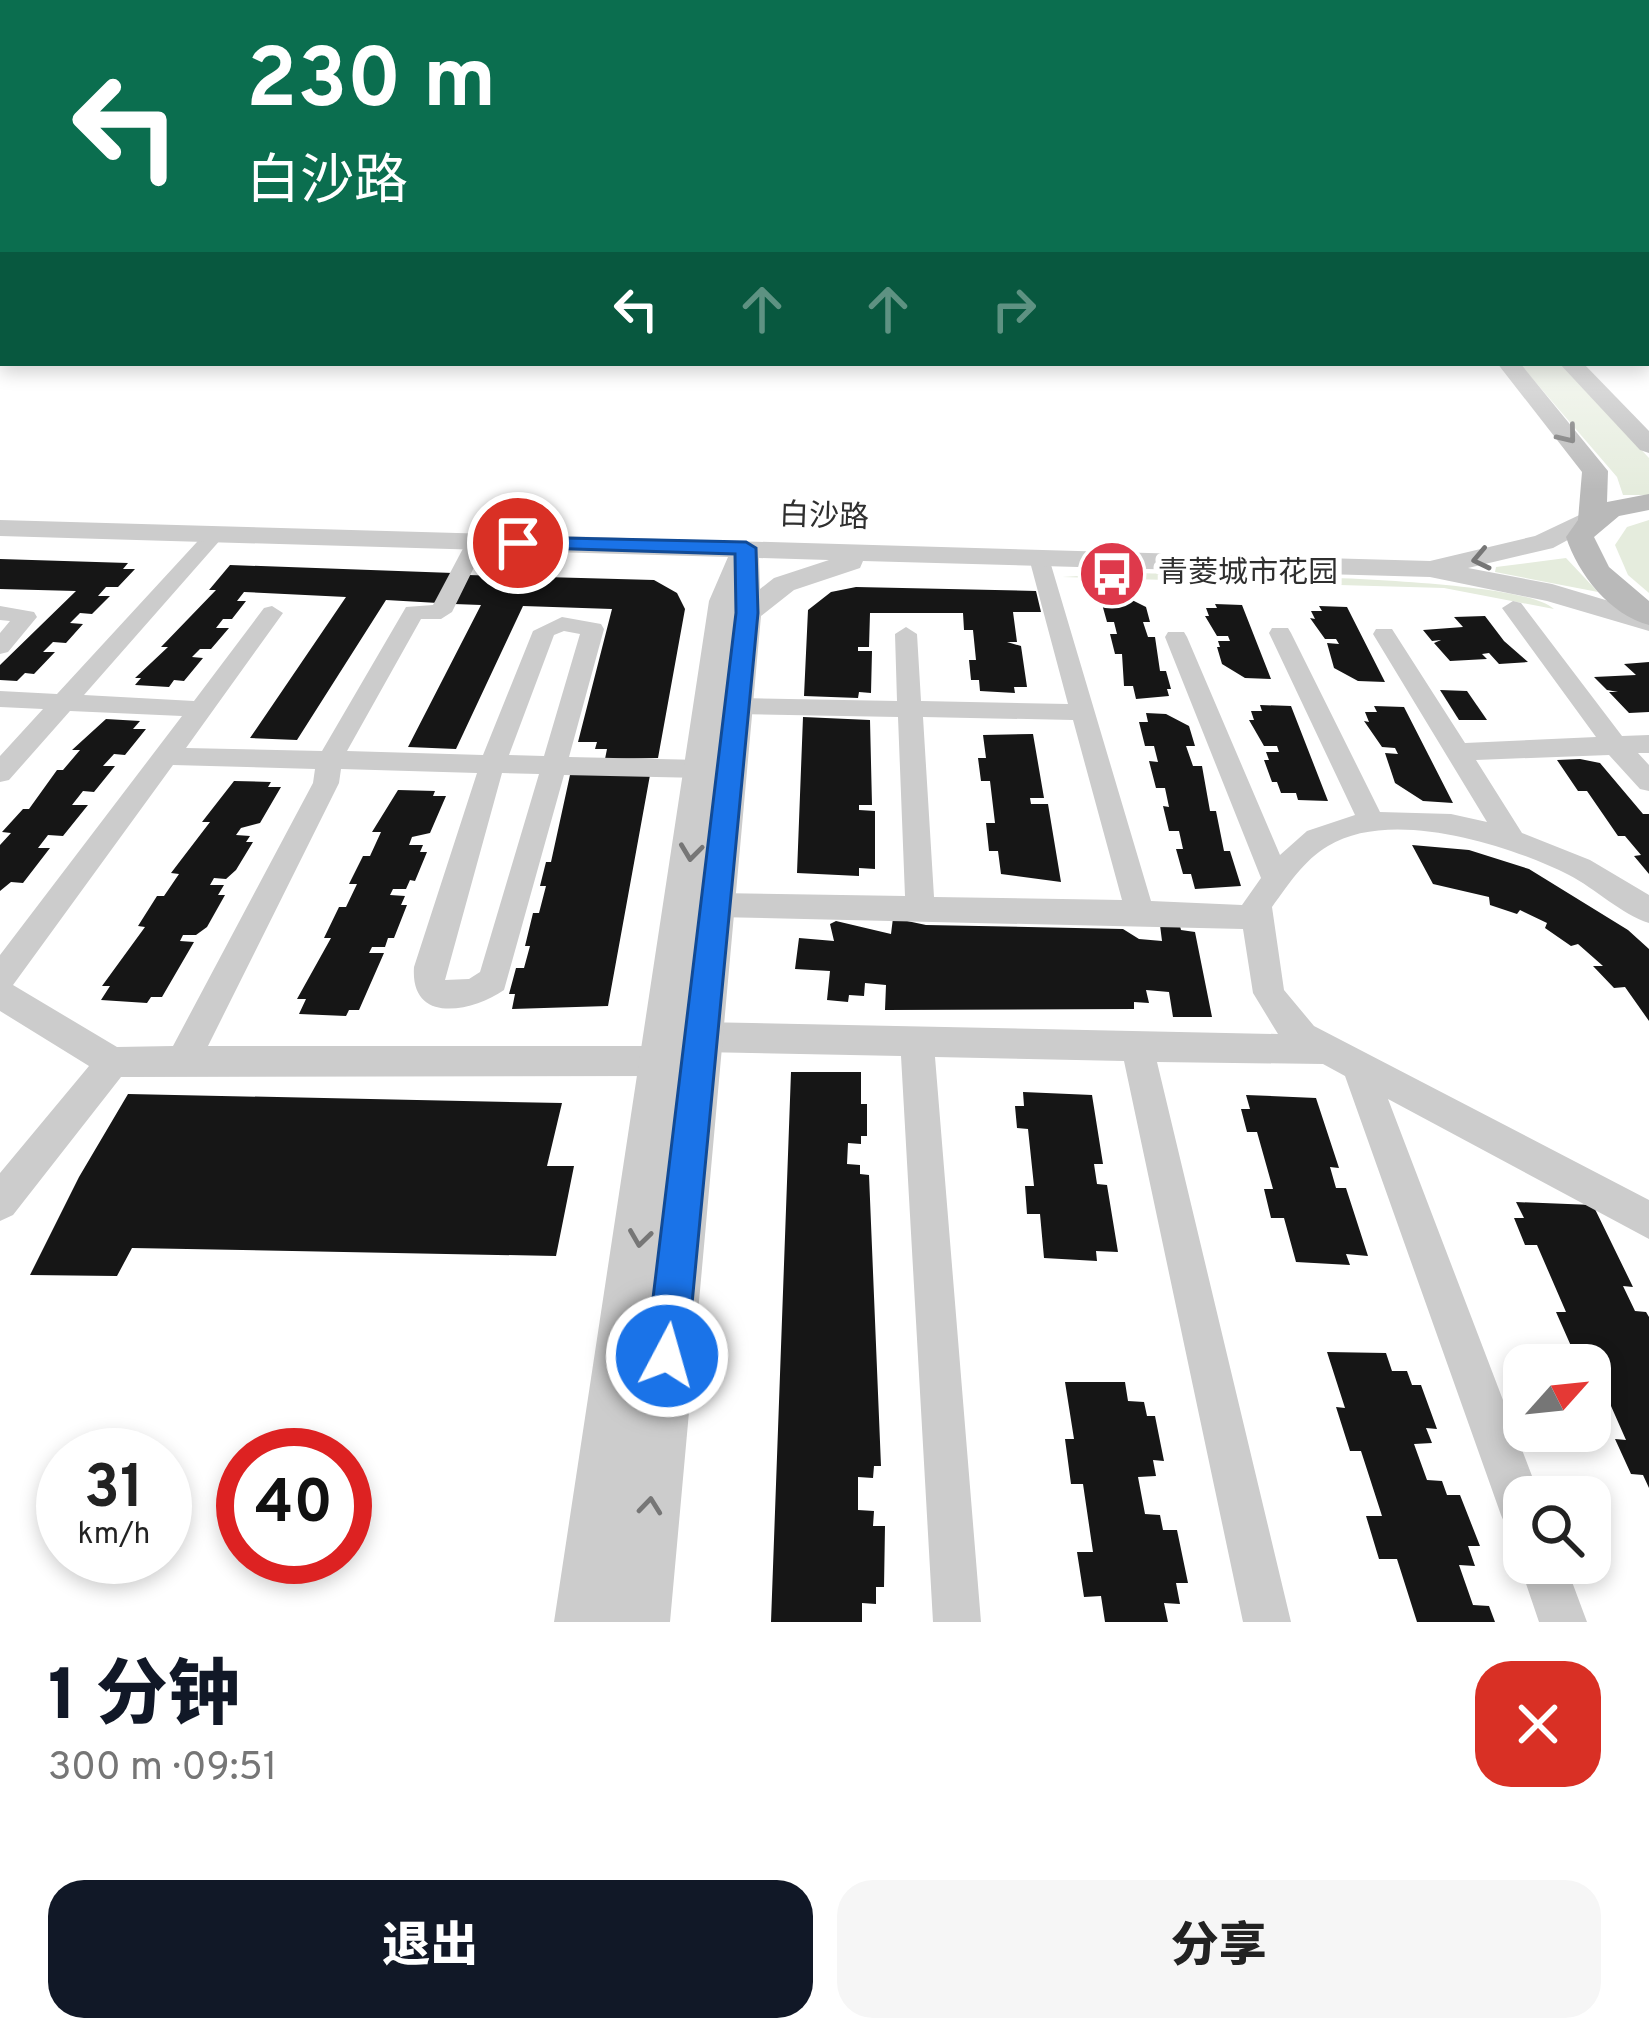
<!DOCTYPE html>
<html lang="zh">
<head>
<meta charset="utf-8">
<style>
  body { margin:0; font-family:Overpass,"Noto Sans SC",sans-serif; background:#f6f6f6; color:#222; height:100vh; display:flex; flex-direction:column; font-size:45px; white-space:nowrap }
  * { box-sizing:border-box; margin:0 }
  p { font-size:39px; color:#767676 }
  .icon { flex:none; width:66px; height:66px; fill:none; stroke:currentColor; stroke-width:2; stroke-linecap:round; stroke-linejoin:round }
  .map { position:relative; height:1622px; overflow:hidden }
  .panel { display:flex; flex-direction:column; background:#fff; flex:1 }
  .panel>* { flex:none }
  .hud { position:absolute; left:0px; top:0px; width:1650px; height:366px; box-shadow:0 6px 18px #0003; background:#0b6e4f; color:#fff; overflow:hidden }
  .needle { width:78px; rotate:63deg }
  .tools { position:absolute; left:1503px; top:1344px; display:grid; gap:24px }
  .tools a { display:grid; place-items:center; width:108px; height:108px; border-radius:24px; background:#fff; box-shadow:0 6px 18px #0003; font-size:60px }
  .speed { position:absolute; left:36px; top:1428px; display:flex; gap:24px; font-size:60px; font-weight:700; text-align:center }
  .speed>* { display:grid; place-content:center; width:156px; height:156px; border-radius:50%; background:#fff; box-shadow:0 6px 18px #0003; line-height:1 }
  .speed small { font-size:30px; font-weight:400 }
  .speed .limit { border:18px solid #d22; background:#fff; color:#111 }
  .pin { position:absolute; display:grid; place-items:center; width:102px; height:102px; color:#fff; margin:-51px; border:6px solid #fff; border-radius:50%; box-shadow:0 3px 12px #0007 }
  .me { position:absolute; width:132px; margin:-66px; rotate:6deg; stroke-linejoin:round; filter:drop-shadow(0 0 9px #0008) }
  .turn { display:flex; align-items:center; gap:42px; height:252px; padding:0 48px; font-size:54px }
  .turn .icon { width:156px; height:156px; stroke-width:2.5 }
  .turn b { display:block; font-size:84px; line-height:102px }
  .lanes { display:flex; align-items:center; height:114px; padding:0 48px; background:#0003; justify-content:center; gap:60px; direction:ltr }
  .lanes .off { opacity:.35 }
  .round { display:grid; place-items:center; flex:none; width:126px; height:126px; border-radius:36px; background:#f6f6f6 }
  .head { display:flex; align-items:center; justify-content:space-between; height:204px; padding:0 48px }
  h1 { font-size:72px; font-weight:800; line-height:90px; color:#111827 }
  .button { display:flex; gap:24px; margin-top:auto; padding:24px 48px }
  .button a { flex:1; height:138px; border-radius:36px; background:#111827; color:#fff; font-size:48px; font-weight:800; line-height:138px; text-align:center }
  .button a+a { background:#f6f6f6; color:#222 }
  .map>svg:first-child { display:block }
</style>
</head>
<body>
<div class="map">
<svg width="1649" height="1622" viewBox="0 0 1649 1622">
  <rect width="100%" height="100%" fill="#fff"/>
  <g fill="#e5ecdd">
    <polygon points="1519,363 1560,363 1649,458 1649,495 1623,495 1617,477"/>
    <polygon points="1649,520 1649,593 1628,575 1615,545 1627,527"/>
    <polygon points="1566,558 1598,592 1495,572 1496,567"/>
    <path d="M1128 573C1199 575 1515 574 1554 609L1444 588 1062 577Z"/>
  </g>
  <g fill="#161616">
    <polygon points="0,559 128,563 123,569 135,569 118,587 106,587 98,596 110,596 92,614 80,613 70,623 83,624 66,643 53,642 43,652 55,652 34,674 25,673 17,681 0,680 0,665 76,591 0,589"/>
    <polygon points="230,565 453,573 438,603 386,600 297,740 250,738 346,597 244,592 237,601 246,601 232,619 223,619 216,628 229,628 211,649 200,649 192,657 203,658 184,681 174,680 169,687 135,685 141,678 135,678 168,647 161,647 216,590 209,590"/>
    <polygon points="468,575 654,580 677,593 685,609 658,758 605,759 607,749 595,749 597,742 578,742 612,609 523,606 456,749 408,747 481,605 454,604"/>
    <polygon points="856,587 1036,591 1041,612 1013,612 1017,642 1007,642 1021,646 1027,687 1014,687 1015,693 980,691 979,680 971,680 969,660 976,660 973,630 964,630 963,613 870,613 869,647 858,647 858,651 872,651 871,693 859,692 858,698 804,696 808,610 831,592"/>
    <polygon points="1109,597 1126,597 1146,607 1150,622 1143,622 1148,637 1155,637 1160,671 1166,671 1171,689 1167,689 1169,696 1136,699 1133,686 1124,686 1122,654 1115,654 1110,634 1117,634 1114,622 1107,622 1102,604 1111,604"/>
    <polygon points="1215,604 1242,605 1271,679 1245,678 1222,664 1217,647 1220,647 1218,641 1230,641 1228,636 1217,636 1205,616 1209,616 1206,608 1217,608"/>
    <polygon points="1319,606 1347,607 1385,682 1358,681 1334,668 1327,643 1339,644 1336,639 1325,639 1310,618 1315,619 1311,611 1322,611"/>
    <polygon points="1485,616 1504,641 1528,662 1499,664 1489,653 1482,654 1487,659 1450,661 1434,643 1441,640 1432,641 1423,630 1463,627 1454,617"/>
    <polygon points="1649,662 1649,712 1629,713 1609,692 1618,692 1607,690 1594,677 1636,675 1624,664"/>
    <polygon points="1440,690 1467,691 1487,720 1459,720"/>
    <polygon points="1260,705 1291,706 1328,801 1298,800 1296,793 1281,793 1277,782 1272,782 1264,760 1269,760 1266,752 1279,752 1277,746 1264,746 1249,720 1254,720 1251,711 1262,711"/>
    <polygon points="1374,706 1404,707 1453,803 1423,801 1395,783 1385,753 1398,754 1395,748 1382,747 1364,721 1369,722 1365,712 1377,712"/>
    <polygon points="1146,713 1166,714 1189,726 1195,746 1186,746 1193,766 1202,766 1210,811 1216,811 1224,851 1230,851 1241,886 1195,889 1191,874 1183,874 1176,849 1183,849 1179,831 1169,831 1163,806 1169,807 1165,788 1156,788 1149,761 1158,762 1154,746 1145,746 1139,722 1148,722"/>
    <polygon points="803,717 870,720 872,805 859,805 859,810 875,811 875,869 859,868 859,876 797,873"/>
    <polygon points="106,719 140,721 133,729 146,729 125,755 114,754 103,766 115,766 94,792 83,791 72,805 88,805 63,836 48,835 38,848 50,848 23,883 11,882 0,891 0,845 11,833 2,832 23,809 29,809 57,770 63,770 80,750 72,750"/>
    <polygon points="1033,734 1044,798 1030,798 1031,804 1048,804 1061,882 1001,874 998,851 989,851 986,823 995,823 990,781 981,781 978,758 986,758 983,735"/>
    <polygon points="1580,759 1600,763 1643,814 1649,814 1649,874 1634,856 1641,855 1625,836 1618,836 1587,791 1578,791 1557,760"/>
    <polygon points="570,775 650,775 608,1006 512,1009 515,994 509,994 516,968 524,968 530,946 525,946 533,913 539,913 546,886 540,886 546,862 551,862"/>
    <polygon points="234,781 271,782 268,787 281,787 260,823 241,828 236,835 250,836 246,842 253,842 236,870 226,879 214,878 210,885 224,885 218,895 225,895 207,927 196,935 183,935 180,941 194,942 162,997 151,997 147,1003 101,1000 110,986 102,986 145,927 138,926 157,896 164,896 179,874 171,873 210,822 202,822"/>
    <polygon points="398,790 435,791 433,796 446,796 430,833 412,837 409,845 423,845 420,852 427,852 415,881 410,880 406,889 393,889 390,895 405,896 401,905 407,905 394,938 388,938 385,947 372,947 369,953 384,953 359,1010 349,1010 346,1016 299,1014 306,999 297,999 331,938 324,938 339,907 346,907 357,884 349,884 363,856 370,856 381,832 372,832"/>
    <polygon points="1412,845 1469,850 1529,869 1628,930 1649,949 1649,1021 1625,987 1614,988 1593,966 1603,966 1578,944 1571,946 1545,928 1547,923 1520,910 1517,914 1490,905 1489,897 1433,884"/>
    <polygon points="893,918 926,925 1123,929 1139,939 1162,941 1160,925 1180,926 1181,930 1195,932 1212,1017 1173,1017 1169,992 1146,990 1149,1003 1134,1002 1134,1009 885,1010 886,985 865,983 864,996 849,995 848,1002 827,1000 830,971 795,969 799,938 834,941 830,924 836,921 891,934"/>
    <polygon points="791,1072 861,1072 861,1104 867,1104 867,1136 861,1136 861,1144 848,1143 847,1164 860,1165 860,1174 869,1175 881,1466 874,1466 873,1478 858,1477 858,1510 874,1511 873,1526 885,1526 884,1587 876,1587 876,1604 862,1603 862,1622 771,1622"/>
    <polygon points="1023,1092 1092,1095 1103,1164 1094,1164 1097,1184 1107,1185 1118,1252 1096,1251 1097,1261 1044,1258 1040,1214 1027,1214 1025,1186 1034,1186 1028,1129 1017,1128 1015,1106 1024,1106"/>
    <polygon points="128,1094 562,1103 547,1166 574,1166 556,1256 132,1248 117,1276 30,1275 79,1177"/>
    <polygon points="1246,1095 1316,1098 1339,1168 1330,1167 1336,1188 1346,1188 1368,1256 1346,1254 1350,1265 1296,1262 1284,1218 1271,1218 1264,1189 1273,1189 1257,1132 1247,1132 1241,1109 1250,1109"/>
    <polygon points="1516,1202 1593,1205 1633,1287 1623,1286 1635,1311 1646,1312 1649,1317 1649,1488 1643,1475 1631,1474 1615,1439 1626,1440 1585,1347 1571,1346 1556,1312 1566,1312 1537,1245 1525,1245 1514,1218 1524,1218"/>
    <polygon points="1327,1352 1386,1353 1392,1371 1407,1371 1412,1385 1421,1385 1437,1429 1426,1428 1432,1443 1414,1444 1427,1480 1442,1481 1447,1495 1460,1495 1480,1546 1468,1546 1475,1566 1459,1565 1473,1605 1489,1606 1495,1622 1417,1622 1397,1559 1379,1559 1366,1516 1382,1516 1361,1451 1350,1451 1336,1407 1345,1408"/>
    <polygon points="1065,1382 1125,1382 1128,1401 1144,1402 1147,1416 1155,1416 1164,1461 1153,1460 1156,1476 1138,1477 1145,1514 1160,1515 1163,1530 1177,1530 1188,1583 1176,1583 1180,1604 1164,1603 1168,1622 1105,1622 1101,1596 1084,1597 1077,1552 1093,1552 1083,1484 1071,1484 1065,1439 1074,1439"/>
  </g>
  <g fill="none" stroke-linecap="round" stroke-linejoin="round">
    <g fill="#ccc" fill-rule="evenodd">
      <path d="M215 528 225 534 222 538 84 695 194 701 264 608 272 606 283 613 186 748 322 751 406 607 433 605 467 541 477 535 487 541 452 612 441 619H421L347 751 483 755 533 631 562 617 601 624 604 629 569 757 702 760 715 769 702 778 564 775 504 990C472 1012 410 1025 414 967L477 773 341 769 339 783 208 1046H664L676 1050 681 1061 676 1072 664 1076 121 1077 13 1215 0 1221V1173L89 1066 0 1011V955L182 716 70 711 9 780 0 782V756L43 709 0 707V691L57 694 208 530ZM564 631 580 634 544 756 509 755 554 635ZM173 765 315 769 313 783 173 1046 117 1047 13 985ZM502 773 539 774 480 972 469 979 445 980Z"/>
      <path d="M1039 552 1049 558 1151 901 1242 905 1261 878 1165 637 1168 632H1184L1187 637 1280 855 1307 831 1355 815 1269 633 1272 628H1288L1291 633 1380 812 1451 814 1487 822 1373 634 1376 629H1392L1465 743 1596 737 1502 608 1513 601 1521 603 1622 736 1649 735V753H1638L1649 765V791L1640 789 1609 755 1476 760 1522 833 1590 860 1649 895V923C1621 914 1596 889 1569 875 1509 845 1391 807 1328 846 1304 860 1288 885 1272 907L1284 990 1314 1026 1649 1200V1239L1388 1099 1540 1497H1524V1538L1508 1531 1501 1515 1345 1076 1323 1064 1157 1062 1291 1622H1243L1124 1061 935 1057 981 1622H933L901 1056 701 1052 689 1047 685 1037 689 1027 701 1022 1278 1034 1253 993 1243 929 715 917 705 913 700 905 705 897 715 893 905 896 898 717 737 714 725 706 737 698 897 701 895 634 906 627 917 634 921 701 1068 704 1029 558ZM923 717 1073 720 1122 900 934 897Z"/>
      <polygon points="0,606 34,612 37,617 8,652 0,654 0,633 10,621 0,620"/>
      <polygon points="1524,1550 1524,1563 1565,1563 1587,1622 1539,1622 1519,1563"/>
    </g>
    <g fill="#ccc" fill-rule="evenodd">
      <polygon points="3,326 3,339 0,340 0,327"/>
      <rect x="1647" y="326" width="2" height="12"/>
      <path d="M1590 510 1603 518 1599 523 1553 548 1468 568 1552 584 1649 613V631L1547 601 1430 577 863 561 860 568 794 590 761 616 670 1622H554L709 601 728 557 0 536V520L1430 561 1535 536ZM759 558 829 560 774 578 760 589Z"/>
    </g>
    <g fill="#b9b9b9" fill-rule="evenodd">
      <path d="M1497 363H1520L1608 471 1607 502 1649 494V510L1619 516 1594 537 1609 567 1649 601V625C1610 615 1578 574 1566 537L1578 520 1582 472Z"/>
      <polygon points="1559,363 1583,363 1649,431 1649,453 1640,450"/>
    </g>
  </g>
  <defs><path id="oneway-chevron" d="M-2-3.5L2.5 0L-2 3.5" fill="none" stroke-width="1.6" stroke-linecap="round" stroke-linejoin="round" transform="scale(3)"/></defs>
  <use stroke="#6d6d6d" href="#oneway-chevron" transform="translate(1568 435) rotate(51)"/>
  <g stroke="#767676">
    <use href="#oneway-chevron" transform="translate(1481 559) rotate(168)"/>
    <use href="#oneway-chevron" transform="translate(691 852) rotate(97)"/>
    <use href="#oneway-chevron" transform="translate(640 1238) rotate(98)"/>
    <use href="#oneway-chevron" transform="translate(650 1506) rotate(-84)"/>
  </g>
  <linearGradient id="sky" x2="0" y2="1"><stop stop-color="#9cc5e9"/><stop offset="0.54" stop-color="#fff"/><stop offset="1" stop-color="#fff" stop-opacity="0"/></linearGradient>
  <rect width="1649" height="490" fill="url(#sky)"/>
  <polygon fill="#1a73e8" stroke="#114b97" stroke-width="3" points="518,537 746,542 756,548 758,613 687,1356 681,1370 667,1376 652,1370 646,1356 736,613 735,554 510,547 510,538"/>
  <defs>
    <g id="bus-disc" transform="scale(3.45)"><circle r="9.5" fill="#de394b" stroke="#fff"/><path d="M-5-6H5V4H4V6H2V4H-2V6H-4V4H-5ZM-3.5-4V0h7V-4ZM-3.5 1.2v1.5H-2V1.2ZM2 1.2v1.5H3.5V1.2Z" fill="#fff"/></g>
  </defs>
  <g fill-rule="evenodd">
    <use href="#bus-disc" x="1112" y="574"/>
  </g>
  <g text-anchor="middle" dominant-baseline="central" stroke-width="12" stroke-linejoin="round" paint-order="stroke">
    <g font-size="30" fill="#2f2f2f" stroke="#fff">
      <text transform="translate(824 518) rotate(2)">白沙路</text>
    </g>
    <g font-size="30" fill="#2f2f2f" stroke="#fff" text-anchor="start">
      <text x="1158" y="574">青菱城市花园</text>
    </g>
  </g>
</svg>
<div class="tools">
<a><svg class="needle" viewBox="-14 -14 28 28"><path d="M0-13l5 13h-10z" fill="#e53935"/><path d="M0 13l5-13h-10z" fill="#767676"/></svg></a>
<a><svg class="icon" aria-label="search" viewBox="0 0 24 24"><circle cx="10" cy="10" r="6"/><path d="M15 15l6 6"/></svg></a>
</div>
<div class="speed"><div>31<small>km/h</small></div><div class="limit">40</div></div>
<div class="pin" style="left:518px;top:543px;background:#d93025"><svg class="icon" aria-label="arrive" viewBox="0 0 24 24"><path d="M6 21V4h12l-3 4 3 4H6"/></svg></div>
<svg class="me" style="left:667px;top:1356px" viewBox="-20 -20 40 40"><circle r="17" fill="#1a73e8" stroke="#fff" stroke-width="3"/><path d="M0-11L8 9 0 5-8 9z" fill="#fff"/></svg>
<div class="hud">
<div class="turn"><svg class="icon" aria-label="left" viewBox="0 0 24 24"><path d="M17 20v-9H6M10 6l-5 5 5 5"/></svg><div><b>230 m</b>白沙路</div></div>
<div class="lanes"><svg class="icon" aria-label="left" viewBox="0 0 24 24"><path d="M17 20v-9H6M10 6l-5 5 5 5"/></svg><svg class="icon off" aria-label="ahead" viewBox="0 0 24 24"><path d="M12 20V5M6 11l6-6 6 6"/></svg><svg class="icon off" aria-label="ahead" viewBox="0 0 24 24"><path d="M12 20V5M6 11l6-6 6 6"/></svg><svg class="icon off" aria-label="right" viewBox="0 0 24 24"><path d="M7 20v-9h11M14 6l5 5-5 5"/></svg></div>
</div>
</div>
<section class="panel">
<div class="head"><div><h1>1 分钟</h1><p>300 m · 09:51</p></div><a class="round" style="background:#d93025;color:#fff"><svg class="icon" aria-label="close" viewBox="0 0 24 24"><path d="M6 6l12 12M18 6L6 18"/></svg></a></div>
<div class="button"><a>退出</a><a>分享</a></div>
</section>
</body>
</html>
